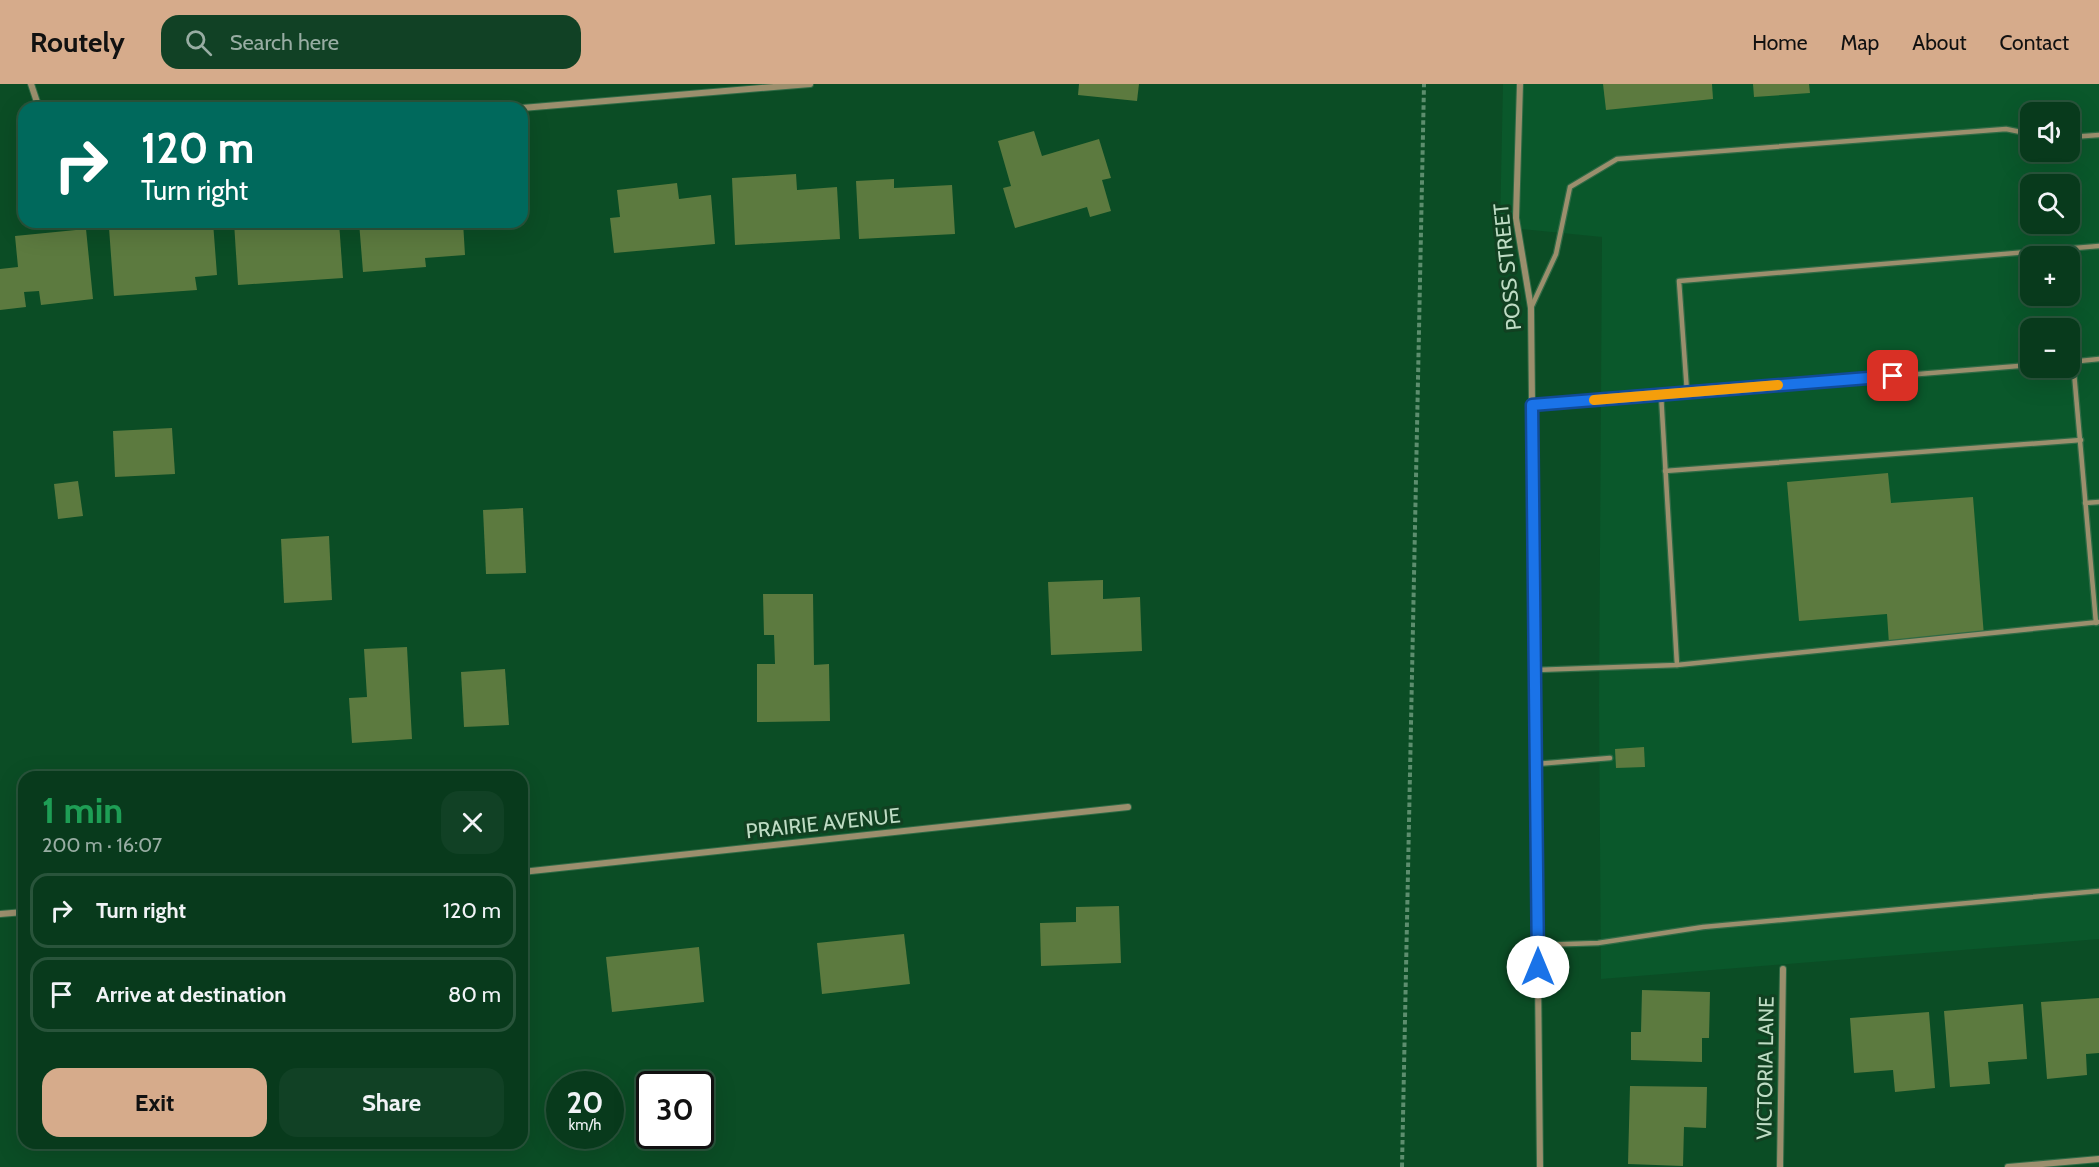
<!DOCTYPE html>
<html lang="en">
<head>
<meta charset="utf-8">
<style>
  body { margin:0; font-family:Cabin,sans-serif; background:#114125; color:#f1f3f6; height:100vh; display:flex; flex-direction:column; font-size:22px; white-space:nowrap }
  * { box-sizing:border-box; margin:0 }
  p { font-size:20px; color:#98ada3 }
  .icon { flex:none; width:33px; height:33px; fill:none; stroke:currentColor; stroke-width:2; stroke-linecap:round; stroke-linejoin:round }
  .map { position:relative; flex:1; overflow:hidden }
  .side { position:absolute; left:18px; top:687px; width:510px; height:378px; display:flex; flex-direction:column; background:#083a1c; border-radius:18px; box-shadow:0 6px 24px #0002,0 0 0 2px #29543b }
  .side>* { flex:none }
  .top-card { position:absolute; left:18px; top:18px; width:510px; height:126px; border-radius:18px; box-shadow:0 6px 24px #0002,0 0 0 2px #29543b; background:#00695c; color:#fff; overflow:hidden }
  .buttons { position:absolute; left:2020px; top:18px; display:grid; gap:12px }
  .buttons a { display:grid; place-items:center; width:60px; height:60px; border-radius:12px; background:#083a1c; box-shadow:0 6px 24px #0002,0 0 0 2px #29543b; font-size:30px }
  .speed { position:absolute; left:546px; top:987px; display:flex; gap:12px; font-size:30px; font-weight:700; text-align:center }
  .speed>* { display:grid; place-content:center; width:78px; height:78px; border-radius:50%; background:#083a1c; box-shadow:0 6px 24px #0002,0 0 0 2px #29543b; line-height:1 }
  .speed small { font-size:15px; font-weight:400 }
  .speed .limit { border:3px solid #111; border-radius:9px; background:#fff; color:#111 }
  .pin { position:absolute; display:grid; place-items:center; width:51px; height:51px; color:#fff; margin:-26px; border-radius:12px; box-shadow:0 3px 9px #0006 }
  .me { position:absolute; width:66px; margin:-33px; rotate:0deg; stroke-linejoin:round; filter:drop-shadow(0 0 4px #0008) }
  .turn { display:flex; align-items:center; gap:21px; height:126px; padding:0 24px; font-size:27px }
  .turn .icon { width:78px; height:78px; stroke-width:2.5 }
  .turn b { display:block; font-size:42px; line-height:51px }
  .round { display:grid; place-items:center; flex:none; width:63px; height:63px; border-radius:18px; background:#114125 }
  .summary { display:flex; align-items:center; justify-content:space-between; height:102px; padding:0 24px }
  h1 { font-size:36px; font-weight:700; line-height:45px; color:#1e9e55 }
  .button { display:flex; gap:12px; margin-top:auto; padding:12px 24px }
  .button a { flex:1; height:69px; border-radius:18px; background:#d6ab8b; color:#111; font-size:24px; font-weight:700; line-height:69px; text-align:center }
  .button a+a { background:#114125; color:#f1f3f6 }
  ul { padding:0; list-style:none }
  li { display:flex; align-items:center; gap:18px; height:75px; margin:0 12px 9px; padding:0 12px; border:3px solid #29543b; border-radius:18px }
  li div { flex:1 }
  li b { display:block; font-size:22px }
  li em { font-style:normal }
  header { display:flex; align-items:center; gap:36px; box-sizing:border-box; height:84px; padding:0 30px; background:#d6ab8b; color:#111 }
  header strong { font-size:28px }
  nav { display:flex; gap:33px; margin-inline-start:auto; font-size:21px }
  .search { width:420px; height:54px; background:#114125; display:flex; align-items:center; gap:15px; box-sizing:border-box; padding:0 21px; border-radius:18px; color:#98ada3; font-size:22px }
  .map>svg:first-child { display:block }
</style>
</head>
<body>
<header>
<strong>Routely</strong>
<div class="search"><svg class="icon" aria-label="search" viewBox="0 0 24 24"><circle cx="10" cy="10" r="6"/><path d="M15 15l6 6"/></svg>Search here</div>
<nav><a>Home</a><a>Map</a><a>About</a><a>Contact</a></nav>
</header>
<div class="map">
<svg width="2099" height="1083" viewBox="0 0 2099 1083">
  <rect width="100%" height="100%" fill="#0b4d25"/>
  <path fill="#0a582b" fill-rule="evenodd" d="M1503 0H2099V855L1601 895 1599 621 1602 153 1500 143ZM2031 28H2070V68H2031ZM2031 100H2070V140H2031ZM2031 172H2070V212H2031ZM2031 244H2070V284H2031Z"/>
  <g fill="#5c7a3f">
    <polygon points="1079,0 1139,0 1137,17 1078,11"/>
    <polygon points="1603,0 1712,0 1713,15 1606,26"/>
    <polygon points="1753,0 1809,0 1810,9 1754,13"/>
    <polygon points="1034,47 1042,72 1099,55 1111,94 1102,96 1111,127 1090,133 1087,123 1015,144 1003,104 1011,102 998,57"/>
    <polygon points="796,90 797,106 837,103 840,155 735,161 732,94"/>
    <polygon points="894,95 894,104 952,101 955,150 859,155 856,97"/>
    <polygon points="677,99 679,115 711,111 715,160 614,169 610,134 620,133 617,106"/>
    <polygon points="183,138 213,138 217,191 195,193 197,206 114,212 109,144"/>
    <polygon points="234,138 339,138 343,194 238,201"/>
    <polygon points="359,138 463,138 465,171 425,174 426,183 363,188"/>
    <polygon points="86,145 93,215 41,221 39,207 24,208 26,223 0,226 0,185 18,183 15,152"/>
    <polygon points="172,344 175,390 115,393 113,347"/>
    <polygon points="1888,389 1891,419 1973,413 1984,552 1889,560 1887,530 1799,537 1787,398"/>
    <polygon points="78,397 83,432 58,435 54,400"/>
    <polygon points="523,424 526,489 486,490 483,426"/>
    <polygon points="329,452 332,516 284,519 281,455"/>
    <polygon points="1103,496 1103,515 1140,513 1142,567 1051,571 1048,498"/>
    <polygon points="763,510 813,510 814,581 829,580 830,637 757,638 757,580 775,580 774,551 764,551"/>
    <polygon points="407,563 412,655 352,659 349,614 367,613 364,565"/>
    <polygon points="505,585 509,641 464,643 461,588"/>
    <polygon points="1644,663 1645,683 1616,684 1615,665"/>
    <polygon points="1119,822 1121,879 1041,882 1040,839 1076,838 1076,823"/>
    <polygon points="904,850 910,900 822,910 817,859"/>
    <polygon points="699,863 704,918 612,928 606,873"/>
    <polygon points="1642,906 1710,908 1709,954 1702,954 1702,978 1631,976 1631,948 1641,948"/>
    <polygon points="2099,914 2099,969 2086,970 2087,991 2047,995 2041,918"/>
    <polygon points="2023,920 2027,975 1988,978 1990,1000 1950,1003 1944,927"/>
    <polygon points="1929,928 1935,1004 1895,1008 1893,986 1854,989 1850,934"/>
    <polygon points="1630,1002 1707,1003 1706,1044 1684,1043 1683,1082 1628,1080"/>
  </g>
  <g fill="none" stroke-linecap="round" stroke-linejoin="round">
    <g stroke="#2f6a45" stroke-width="7">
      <g id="lane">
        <polyline points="2070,53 2099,51"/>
        <polyline points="1531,224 1556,170 1570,103 1617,75 2006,45 2031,50"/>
        <polyline points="2073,277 2096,539"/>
        <polyline points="2070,278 2099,275"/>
        <polyline points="1687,308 1679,197 2099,162"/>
        <polyline points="1661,310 1677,581"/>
        <polyline points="1532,321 2031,281"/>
        <polyline points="1665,387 2081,356"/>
        <polyline points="2085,419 2099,418"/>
        <polyline points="1535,586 1677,581 2099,538"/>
        <polyline points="1536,680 1610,674"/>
        <polyline points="1538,861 1598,859 1703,843 2099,807"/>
      </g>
    </g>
    <g stroke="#2f6a45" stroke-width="8">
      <g id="street">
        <polyline points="31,0 39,24"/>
        <polyline points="1520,0 1516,134 1531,224 1540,1083"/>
        <polyline points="522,24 810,0"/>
        <polyline points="522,788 1128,723"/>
        <polyline points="0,830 24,828"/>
        <polyline points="1780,1083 1783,885"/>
        <polyline points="2008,1083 2099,1075"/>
      </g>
    </g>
    <polyline stroke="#5d8e6e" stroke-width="4" stroke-dasharray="4.5 3" stroke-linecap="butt" points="1402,1083 1424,0"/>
    <use href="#lane" stroke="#9b8f6d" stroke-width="4.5"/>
    <use href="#street" stroke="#9b8f6d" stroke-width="6"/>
  </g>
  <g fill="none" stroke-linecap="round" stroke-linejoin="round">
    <g stroke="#114b97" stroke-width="15">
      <polyline id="route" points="1538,883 1532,321 1893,292"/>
    </g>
    <use href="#route" stroke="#1a73e8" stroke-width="10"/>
    <polyline stroke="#f59e0b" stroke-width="10" points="1594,316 1778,301"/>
  </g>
  <g text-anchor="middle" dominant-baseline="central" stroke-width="6" stroke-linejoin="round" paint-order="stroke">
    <g font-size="21" fill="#bedcc4" stroke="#114021">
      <text transform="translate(1507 183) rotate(-96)">POSS STREET</text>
      <text transform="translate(823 739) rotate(-6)">PRAIRIE AVENUE</text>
      <text transform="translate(1765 984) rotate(-89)">VICTORIA LANE</text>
    </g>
  </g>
</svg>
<div class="buttons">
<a><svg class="icon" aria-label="sound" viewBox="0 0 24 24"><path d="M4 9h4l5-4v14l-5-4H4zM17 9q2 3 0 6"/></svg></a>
<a><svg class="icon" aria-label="search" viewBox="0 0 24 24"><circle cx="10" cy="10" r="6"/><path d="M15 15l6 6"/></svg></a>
<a>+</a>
<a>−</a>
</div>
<div class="speed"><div>20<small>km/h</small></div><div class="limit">30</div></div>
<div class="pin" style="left:1893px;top:292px;background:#d93025"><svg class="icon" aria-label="arrive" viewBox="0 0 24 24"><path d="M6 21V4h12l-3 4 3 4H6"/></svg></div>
<svg class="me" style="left:1538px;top:883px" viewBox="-20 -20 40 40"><circle r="19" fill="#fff"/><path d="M0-13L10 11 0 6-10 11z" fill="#1a73e8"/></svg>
<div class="top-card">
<div class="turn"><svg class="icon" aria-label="right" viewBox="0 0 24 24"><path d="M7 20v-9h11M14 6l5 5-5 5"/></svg><div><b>120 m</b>Turn right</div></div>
</div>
<section class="side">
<div class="summary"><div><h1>1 min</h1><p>200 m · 16:07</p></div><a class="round"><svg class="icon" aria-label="close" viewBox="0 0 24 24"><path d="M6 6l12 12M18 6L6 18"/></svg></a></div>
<ul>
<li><svg class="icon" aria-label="right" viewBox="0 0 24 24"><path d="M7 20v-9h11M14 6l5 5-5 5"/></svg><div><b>Turn right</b></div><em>120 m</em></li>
<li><svg class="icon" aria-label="arrive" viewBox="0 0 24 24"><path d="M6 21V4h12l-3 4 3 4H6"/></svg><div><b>Arrive at destination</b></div><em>80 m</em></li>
</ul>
<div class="button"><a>Exit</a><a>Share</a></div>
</section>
</div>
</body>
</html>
